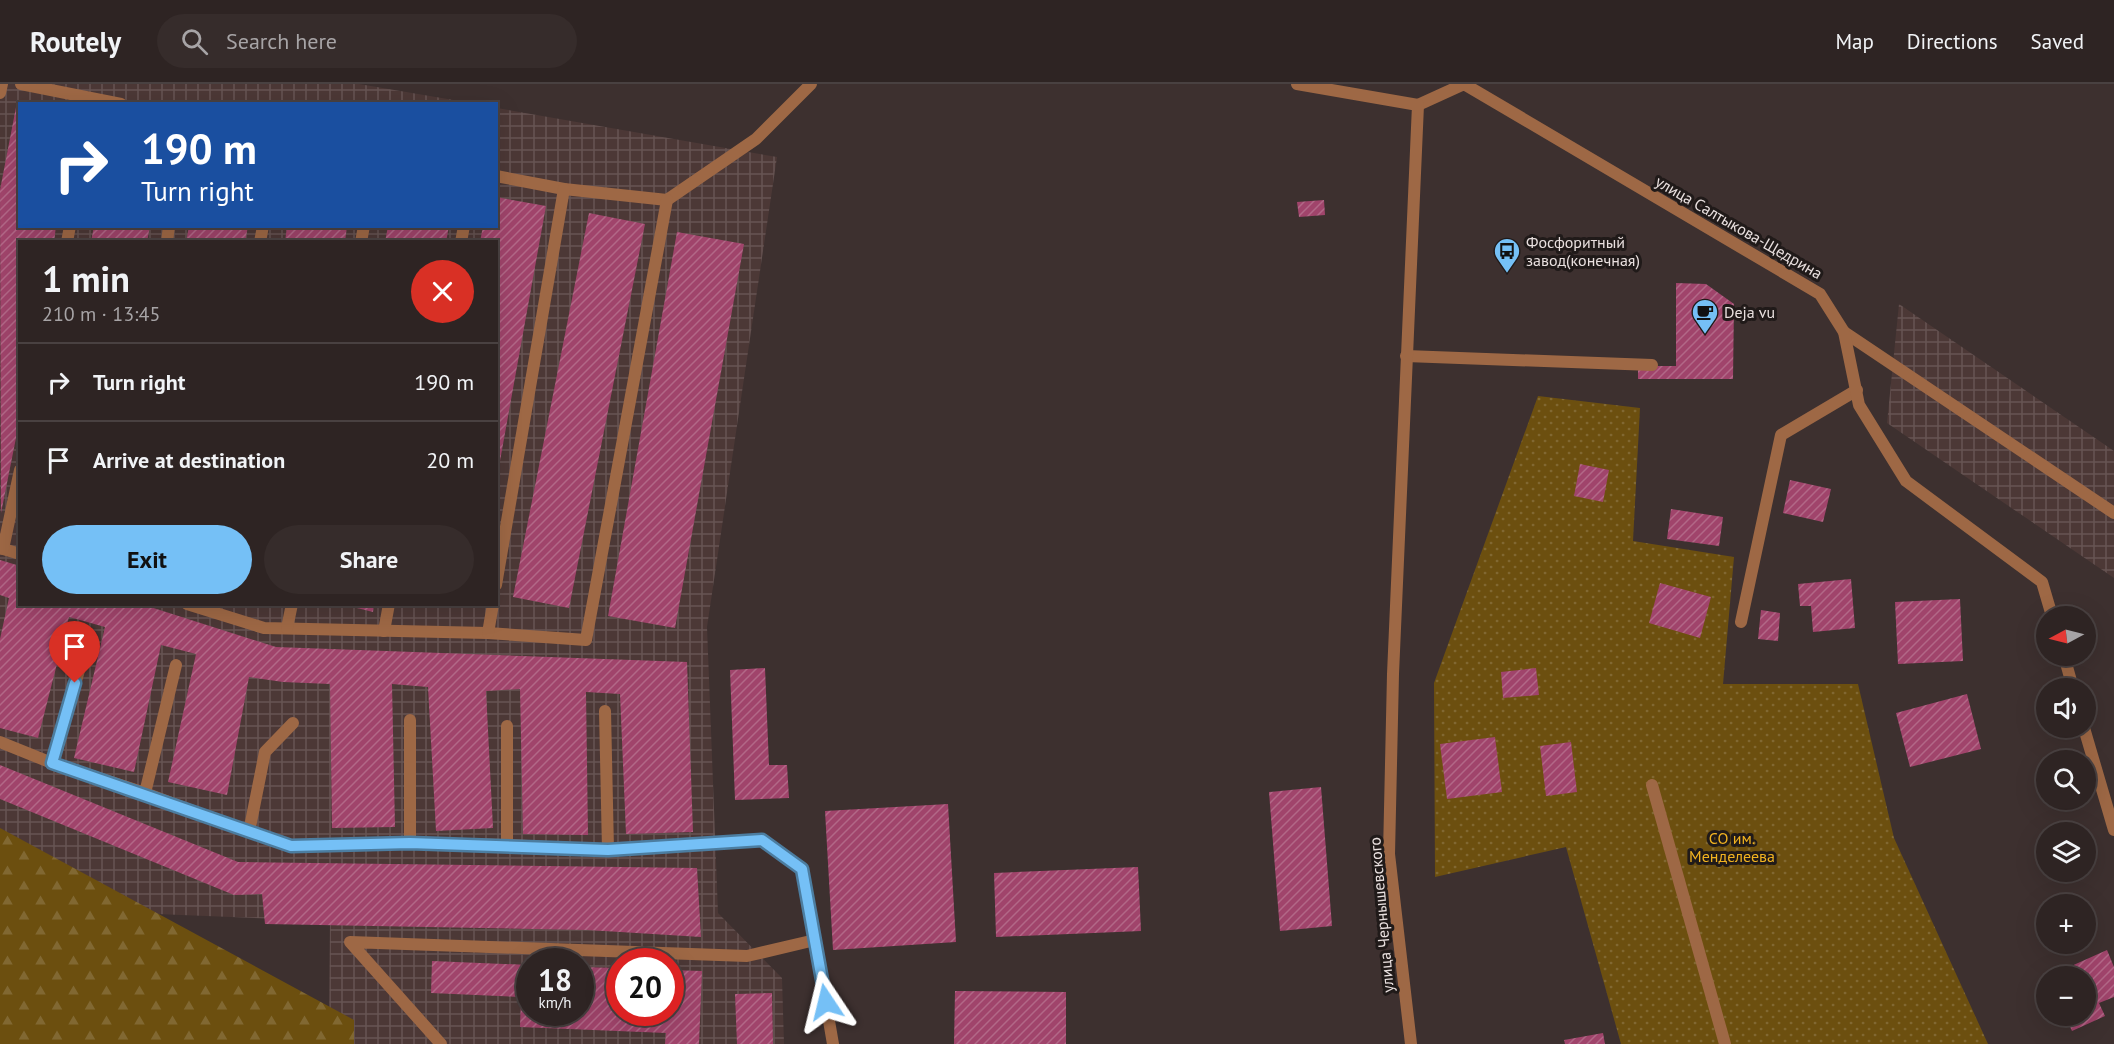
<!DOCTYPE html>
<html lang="en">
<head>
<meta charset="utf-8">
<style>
  body { margin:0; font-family:"PT Sans",sans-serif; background:#362c2b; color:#f1f3f6; height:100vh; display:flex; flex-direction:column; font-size:22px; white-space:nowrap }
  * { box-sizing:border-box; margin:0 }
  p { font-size:20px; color:#a7a4a6 }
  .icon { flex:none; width:33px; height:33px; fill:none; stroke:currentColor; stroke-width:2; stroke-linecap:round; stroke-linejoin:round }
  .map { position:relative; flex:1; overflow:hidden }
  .sheet { position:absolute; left:18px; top:156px; width:480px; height:366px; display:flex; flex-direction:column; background:#2e2423; border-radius:0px; box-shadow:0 6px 24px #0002,0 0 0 2px #494141 }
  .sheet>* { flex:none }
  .hud { position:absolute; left:18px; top:18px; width:480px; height:126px; border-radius:0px; box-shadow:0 6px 24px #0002,0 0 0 2px #494141; background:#1a4fa0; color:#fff; overflow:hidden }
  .needle { width:39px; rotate:263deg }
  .tools { position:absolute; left:2036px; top:522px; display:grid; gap:12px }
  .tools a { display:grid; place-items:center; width:60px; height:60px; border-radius:50%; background:#2e2423; box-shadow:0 6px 24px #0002,0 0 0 2px #494141; font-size:30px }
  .speed { position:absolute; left:516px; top:864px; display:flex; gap:12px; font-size:30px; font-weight:700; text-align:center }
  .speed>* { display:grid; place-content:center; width:78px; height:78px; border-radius:50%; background:#2e2423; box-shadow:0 6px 24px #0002,0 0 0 2px #494141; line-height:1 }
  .speed small { font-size:15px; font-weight:400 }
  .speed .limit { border:9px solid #d22; background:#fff; color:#111 }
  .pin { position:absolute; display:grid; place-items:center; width:51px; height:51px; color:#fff; margin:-62px -26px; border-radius:50% 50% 50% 0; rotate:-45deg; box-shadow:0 0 6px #0007 }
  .pin .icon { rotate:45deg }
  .me { position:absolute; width:66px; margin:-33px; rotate:350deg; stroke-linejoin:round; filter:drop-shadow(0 0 4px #0008) }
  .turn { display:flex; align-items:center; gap:21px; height:126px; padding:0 24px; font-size:27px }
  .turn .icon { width:78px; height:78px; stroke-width:2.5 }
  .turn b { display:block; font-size:42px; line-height:51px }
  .round { display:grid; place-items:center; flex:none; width:63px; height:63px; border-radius:32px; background:#362c2b }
  .head { display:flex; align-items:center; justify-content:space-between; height:102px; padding:0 24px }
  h1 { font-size:36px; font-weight:700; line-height:45px }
  .cta { display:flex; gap:12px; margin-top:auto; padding:12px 24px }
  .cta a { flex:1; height:69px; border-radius:36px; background:#75c0f6; color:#111; font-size:24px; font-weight:700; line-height:69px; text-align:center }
  .cta a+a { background:#362c2b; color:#f1f3f6 }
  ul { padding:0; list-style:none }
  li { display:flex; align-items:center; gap:18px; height:78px; padding:0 24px; border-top:2px solid #494141 }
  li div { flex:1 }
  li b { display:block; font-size:22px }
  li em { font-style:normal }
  header { display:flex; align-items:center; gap:36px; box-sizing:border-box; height:84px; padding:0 30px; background:#2e2423; border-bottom:2px solid #494141 }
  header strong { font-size:28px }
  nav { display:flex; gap:33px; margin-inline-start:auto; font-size:21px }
  .search { width:420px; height:54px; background:#362c2b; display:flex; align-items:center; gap:15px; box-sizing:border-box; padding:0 21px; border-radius:33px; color:#a7a4a6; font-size:22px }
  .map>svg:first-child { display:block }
</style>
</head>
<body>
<header>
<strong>Routely</strong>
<div class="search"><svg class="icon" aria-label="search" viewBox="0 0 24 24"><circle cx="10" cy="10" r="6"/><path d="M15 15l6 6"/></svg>Search here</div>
<nav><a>Map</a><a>Directions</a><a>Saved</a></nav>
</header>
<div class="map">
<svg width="2114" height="960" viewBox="0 0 2114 960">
  <defs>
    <pattern id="industrial-grid" width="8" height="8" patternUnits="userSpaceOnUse" patternTransform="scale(1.5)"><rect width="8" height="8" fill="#4c3836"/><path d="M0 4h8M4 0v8" fill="none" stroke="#665453"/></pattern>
    <pattern id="forest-firs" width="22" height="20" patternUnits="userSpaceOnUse" patternTransform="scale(1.5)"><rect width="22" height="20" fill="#6c4f0f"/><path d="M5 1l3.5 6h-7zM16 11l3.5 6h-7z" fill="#816832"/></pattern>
    <pattern id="garden-dots" width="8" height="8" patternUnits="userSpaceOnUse" patternTransform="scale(1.5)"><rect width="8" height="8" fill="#6c4f0f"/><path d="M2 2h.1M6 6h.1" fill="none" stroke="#816832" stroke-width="1.8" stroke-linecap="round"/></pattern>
    <pattern id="building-hatch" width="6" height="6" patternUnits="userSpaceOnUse" patternTransform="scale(1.5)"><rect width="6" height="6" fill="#a0446b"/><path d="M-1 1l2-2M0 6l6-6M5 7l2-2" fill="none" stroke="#b26887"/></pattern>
  </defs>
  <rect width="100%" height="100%" fill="#3d302f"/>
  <g fill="url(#industrial-grid)" fill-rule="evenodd">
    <path d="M0 0H359L471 19 20 20V142H496L497 24 777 73 707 543 718 829 782 894 784 960H329L330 837 132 829 0 772ZM20 158H496V520H20ZM530 878H580V928H530ZM620 878H670V928H620Z"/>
    <polygon points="1899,220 2114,367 2114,494 1887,339"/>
  </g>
  <polygon fill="url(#forest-firs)" points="0,744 354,936 354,960 0,960"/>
  <polygon fill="url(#garden-dots)" points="1538,312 1640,324 1633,457 1734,473 1723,600 1858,600 1894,754 1988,960 1621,960 1566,763 1435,793 1434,599"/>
  <g fill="url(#building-hatch)">
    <polygon points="17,18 20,19 20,142 56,142 54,158 20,158 20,334 1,429 0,106"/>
    <polygon points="496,113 546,122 498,388 496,158 480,158 483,142 496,142"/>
    <polygon points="1324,116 1325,131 1299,133 1297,118"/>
    <polygon points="589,129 645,140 569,524 513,513"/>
    <polygon points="94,142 150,142 147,158 91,158"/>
    <polygon points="189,142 248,142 245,158 186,158"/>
    <polygon points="287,142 347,142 345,158 285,158"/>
    <polygon points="388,142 449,142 446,158 385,158"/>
    <polygon points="677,148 744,160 675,544 608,532"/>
    <polygon points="1676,199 1706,200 1734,220 1733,295 1638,295 1638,282 1676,282"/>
    <polygon points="1580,380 1609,386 1603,418 1574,412"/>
    <polygon points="1790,396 1831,405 1823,438 1783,429"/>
    <polygon points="1671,425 1723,433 1719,462 1667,455"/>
    <polygon points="0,476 20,482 20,520 141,520 276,563 687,578 693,748 626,750 620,610 586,608 588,751 523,750 520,605 486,607 493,744 436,747 428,603 392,600 395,743 332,744 330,600 283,598 249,593 227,711 168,698 196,570 161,561 134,688 74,674 105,543 69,533 38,654 0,644 0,555 9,514 0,511"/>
    <polygon points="1851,495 1855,544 1813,548 1811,522 1800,522 1798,500"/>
    <polygon points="1660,499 1711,513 1700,554 1649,539"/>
    <polygon points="1960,515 1963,577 1898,580 1895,518"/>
    <polygon points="341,520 374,520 373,528"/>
    <polygon points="1761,526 1780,529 1778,557 1758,555"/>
    <polygon points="765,584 769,681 787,681 789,714 735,716 730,586"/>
    <polygon points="1536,584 1539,611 1503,614 1501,588"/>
    <polygon points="1967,610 1981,665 1910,683 1896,629"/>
    <polygon points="1495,653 1502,708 1447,715 1440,660"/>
    <polygon points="1571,658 1577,708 1546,712 1540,662"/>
    <polygon points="0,681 238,778 697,784 701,853 588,846 265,840 262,810 234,811 0,715"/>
    <polygon points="1321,703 1332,842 1280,847 1269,708"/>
    <polygon points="948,720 956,858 833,866 825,727"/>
    <polygon points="1138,783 1141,847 996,853 994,789"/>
    <polygon points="2107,866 2114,883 2114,913 2099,919 2105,932 2072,947 2065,932 2085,932 2085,892 2049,892"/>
    <polygon points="432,877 530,881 530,928 580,928 580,883 620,884 620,928 670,928 670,886 702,887 699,960 665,960 666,949 520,943 521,913 431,909"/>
    <polygon points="955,907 1066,908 1066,960 954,960"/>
    <polygon points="772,909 773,960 737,960 735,910"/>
    <polygon points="1603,949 1605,960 1565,960 1564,956"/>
  </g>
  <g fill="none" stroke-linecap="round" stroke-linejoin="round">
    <g stroke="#9e6845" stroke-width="12">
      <polyline points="21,0 121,20"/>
      <polyline points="0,9 2,0"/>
      <polyline points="496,92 564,105 667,116 756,55 811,0"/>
      <polyline points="67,158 70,142"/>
      <polyline points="167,158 169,142"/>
      <polyline points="260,158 263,142"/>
      <polyline points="361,158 364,142"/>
      <polyline points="461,158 464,142"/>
      <polyline points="1844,248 2114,429"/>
      <polyline points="1406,272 1652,281"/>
      <polyline points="0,464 20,470"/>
      <polyline points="3,465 20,386"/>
      <polyline points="496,501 564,105"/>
      <polyline points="187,520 264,544 488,549 586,556 667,116"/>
      <polyline points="1741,538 1781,351 1857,306"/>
      <polyline points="287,544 292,520"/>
      <polyline points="384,547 389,520"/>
      <polyline points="488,549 493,520"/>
      <polyline points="0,658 52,679 87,559"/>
      <polyline points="52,679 145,709 176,581"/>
      <polyline points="1652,701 1725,960"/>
      <polyline points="145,709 249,748 265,668 293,639"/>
      <polyline points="249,748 291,762 410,759 410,636"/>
      <polyline points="410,759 507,761 507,642"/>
      <polyline points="507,761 608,766 605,627"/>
      <polyline points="815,856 833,960"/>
      <polyline points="441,960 350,858 747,872 815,856 802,785 762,756 608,766"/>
    </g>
    <g stroke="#9e6845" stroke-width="12">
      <polyline points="1418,21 1464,0 1820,210 1844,248 1859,321 1906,397 2042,498 2052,532"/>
      <polyline points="2064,572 2073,604"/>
      <polyline points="2084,644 2114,746"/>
    </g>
    <polyline stroke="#9e6845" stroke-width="12" points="1297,0 1418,21 1393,590 1389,770 1411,960"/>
  </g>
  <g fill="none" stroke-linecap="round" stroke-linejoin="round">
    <g stroke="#4c7da0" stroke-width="15">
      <polyline id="route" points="75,599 52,679 291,762 410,759 608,766 762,756 802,785 826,918"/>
    </g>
    <use href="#route" stroke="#75c0f6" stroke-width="10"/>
  </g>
  <defs>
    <g id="bus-pin" transform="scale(1.35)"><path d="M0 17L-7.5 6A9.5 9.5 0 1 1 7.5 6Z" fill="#75c0f6" stroke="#201a19"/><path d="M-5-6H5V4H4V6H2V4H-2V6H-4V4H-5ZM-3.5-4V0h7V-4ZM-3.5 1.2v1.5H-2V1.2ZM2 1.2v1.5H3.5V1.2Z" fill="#111"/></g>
    <g id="cafe-pin" transform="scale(1.35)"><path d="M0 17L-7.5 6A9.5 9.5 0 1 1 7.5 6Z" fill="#75c0f6" stroke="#201a19"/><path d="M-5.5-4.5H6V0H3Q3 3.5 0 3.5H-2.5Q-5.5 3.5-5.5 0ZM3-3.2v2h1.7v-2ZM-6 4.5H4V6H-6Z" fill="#111"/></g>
  </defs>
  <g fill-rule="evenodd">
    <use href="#bus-pin" x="1507" y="167"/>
    <use href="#cafe-pin" x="1705" y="228"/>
  </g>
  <g text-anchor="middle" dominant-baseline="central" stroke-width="6" stroke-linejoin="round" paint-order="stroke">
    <g font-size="16" fill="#e9e0df" stroke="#201a19">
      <text transform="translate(1739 143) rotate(30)">улица Салтыкова-Щедрина</text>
      <text transform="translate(1381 831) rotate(-95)">улица Чернышевского</text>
    </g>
    <g font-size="16" fill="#e9e0df" stroke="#201a19" text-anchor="start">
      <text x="1526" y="158">Фосфоритный<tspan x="1526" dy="18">завод(конечная)</tspan></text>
      <text x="1724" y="228">Deja vu</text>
    </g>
    <g font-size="16" fill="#f2b320" stroke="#201a19">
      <text x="1732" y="754">СО им.<tspan x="1732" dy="18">Менделеева</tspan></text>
    </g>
  </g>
</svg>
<div class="tools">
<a><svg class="needle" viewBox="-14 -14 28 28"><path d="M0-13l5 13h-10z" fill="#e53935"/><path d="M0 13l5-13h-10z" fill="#a7a4a6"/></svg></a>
<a><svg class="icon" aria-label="sound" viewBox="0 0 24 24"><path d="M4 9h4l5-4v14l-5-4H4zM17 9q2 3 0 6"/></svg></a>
<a><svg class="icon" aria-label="search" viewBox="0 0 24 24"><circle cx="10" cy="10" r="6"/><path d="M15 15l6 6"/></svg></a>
<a><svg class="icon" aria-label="layers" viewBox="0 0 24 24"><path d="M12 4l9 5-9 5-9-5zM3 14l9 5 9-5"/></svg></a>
<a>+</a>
<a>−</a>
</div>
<div class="speed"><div>18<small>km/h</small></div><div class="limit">20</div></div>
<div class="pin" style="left:75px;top:599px;background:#d93025"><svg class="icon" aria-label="arrive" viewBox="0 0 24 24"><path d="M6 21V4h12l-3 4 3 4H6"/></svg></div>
<svg class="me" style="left:826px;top:918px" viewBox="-20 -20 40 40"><path d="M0-17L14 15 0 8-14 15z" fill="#75c0f6" stroke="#fff" stroke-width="4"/></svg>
<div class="hud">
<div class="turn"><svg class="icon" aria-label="right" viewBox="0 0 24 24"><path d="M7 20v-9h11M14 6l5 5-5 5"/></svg><div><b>190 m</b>Turn right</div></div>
</div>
<section class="sheet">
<div class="head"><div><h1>1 min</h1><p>210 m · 13:45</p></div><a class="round" style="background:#d93025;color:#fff"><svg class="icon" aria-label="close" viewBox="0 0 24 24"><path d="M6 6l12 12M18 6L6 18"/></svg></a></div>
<ul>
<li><svg class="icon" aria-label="right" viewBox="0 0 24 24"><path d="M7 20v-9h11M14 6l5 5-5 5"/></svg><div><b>Turn right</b></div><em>190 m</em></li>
<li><svg class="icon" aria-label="arrive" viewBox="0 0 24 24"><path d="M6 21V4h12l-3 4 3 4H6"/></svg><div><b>Arrive at destination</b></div><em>20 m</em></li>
</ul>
<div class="cta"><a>Exit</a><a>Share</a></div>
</section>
</div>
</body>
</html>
